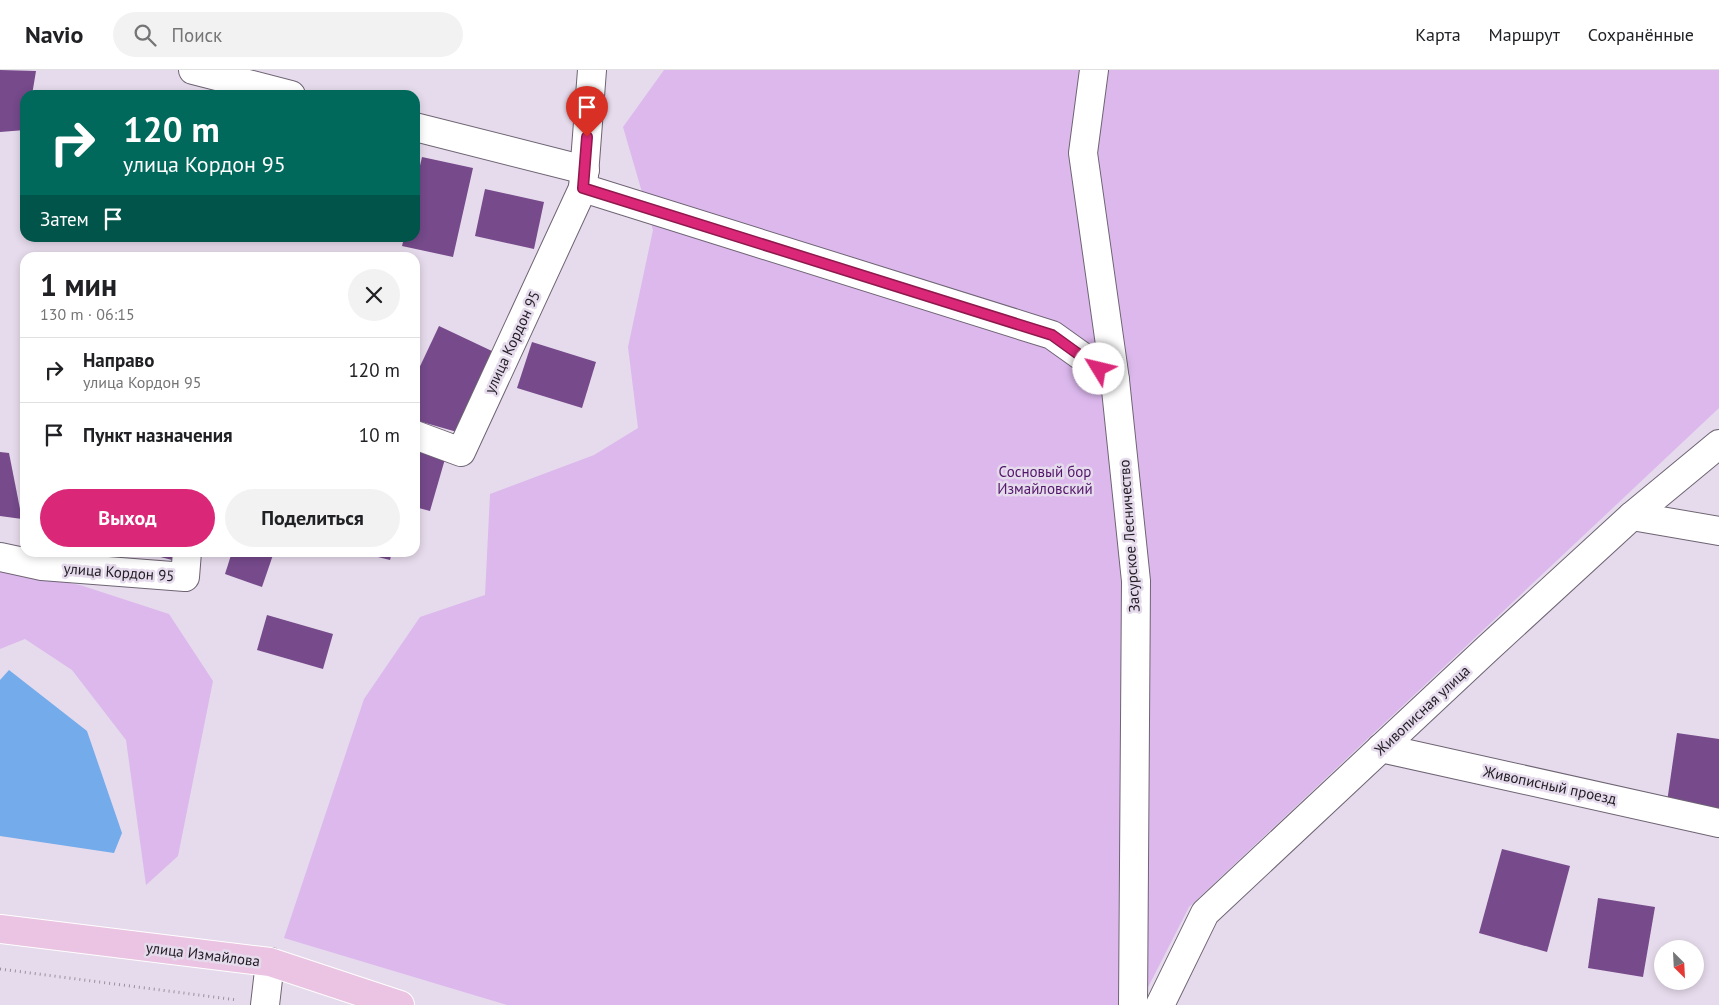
<!DOCTYPE html>
<html lang="ru">
<head>
<meta charset="utf-8">
<style>
  body { margin:0; font-family:"PT Sans",sans-serif; background:#f2f2f2; color:#202124; height:100vh; display:flex; flex-direction:column; font-size:19px; white-space:nowrap }
  * { box-sizing:border-box; margin:0 }
  p { font-size:16px; color:#757577 }
  .icon { flex:none; width:28px; height:28px; fill:none; stroke:currentColor; stroke-width:2; stroke-linecap:round; stroke-linejoin:round }
  .map { position:relative; flex:1; overflow:hidden }
  .side { position:absolute; left:20px; top:182px; width:400px; height:305px; display:flex; flex-direction:column; background:#fff; border-radius:15px; box-shadow:0 2px 8px #0003 }
  .side>* { flex:none }
  .guide { position:absolute; left:20px; top:20px; width:400px; height:152px; border-radius:15px; box-shadow:0 2px 8px #0003; background:#00695c; color:#fff; overflow:hidden }
  .needle { width:32px; rotate:156deg }
  .fabs { position:absolute; left:1654px; top:870px; display:grid; gap:10px }
  .fabs a { display:grid; place-items:center; width:50px; height:50px; border-radius:50%; background:#fff; box-shadow:0 2px 8px #0003; font-size:25px }
  .pin { position:absolute; display:grid; place-items:center; width:42px; height:42px; color:#fff; margin:-51px -21px; border-radius:50% 50% 50% 0; rotate:-45deg; box-shadow:0 0 5px #0007 }
  .pin .icon { rotate:45deg }
  .me { position:absolute; width:55px; margin:-28px; rotate:306deg; stroke-linejoin:round; filter:drop-shadow(0 0 4px #0008) }
  .turn { display:flex; align-items:center; gap:18px; height:105px; padding:0 20px; font-size:22px }
  .turn .icon { width:65px; height:65px; stroke-width:2.5 }
  .turn b { display:block; font-size:35px; line-height:42px }
  .then { display:flex; align-items:center; height:48px; padding:0 20px; background:#0003; gap:10px; font-size:19px }
  .round { display:grid; place-items:center; flex:none; width:52px; height:52px; border-radius:26px; background:#f2f2f2 }
  .head { display:flex; align-items:center; justify-content:space-between; height:85px; padding:0 20px }
  h1 { font-size:30px; font-weight:800; line-height:38px }
  .primary-button { display:flex; gap:10px; margin-top:auto; padding:10px 20px }
  .primary-button a { flex:1; height:58px; border-radius:30px; background:#db2777; color:#fff; font-size:20px; font-weight:800; line-height:58px; text-align:center }
  .primary-button a+a { background:#f2f2f2; color:#202124 }
  ul { padding:0; list-style:none }
  li { display:flex; align-items:center; gap:15px; height:65px; padding:0 20px; border-top:1px solid #e0e0e0 }
  li div { flex:1 }
  li b { display:block; font-size:19px }
  li em { font-style:normal }
  header { display:flex; align-items:center; gap:30px; box-sizing:border-box; height:70px; padding:0 25px; background:#fff; border-bottom:1px solid #e0e0e0 }
  header strong { font-size:24px }
  nav { display:flex; gap:28px; margin-inline-start:auto; font-size:18px }
  .search { width:350px; height:45px; background:#f2f2f2; display:flex; align-items:center; gap:12px; box-sizing:border-box; padding:0 18px; border-radius:28px; color:#757577; font-size:19px }
  .map>svg:first-child { display:block }
</style>
</head>
<body>
<header>
<strong>Navio</strong>
<div class="search"><svg class="icon" aria-label="search" viewBox="0 0 24 24"><circle cx="10" cy="10" r="6"/><path d="M15 15l6 6"/></svg>Поиск</div>
<nav><a>Карта</a><a>Маршрут</a><a>Сохранённые</a></nav>
</header>
<div class="map">
<svg width="1719" height="935" viewBox="0 0 1719 935">
  <rect width="100%" height="100%" fill="#e6dbec"/>
  <g fill="#dcb8ed">
    <polygon points="664,0 1719,0 1719,338 1189,837 1139,935 507,935 284,868 364,629 420,547 485,525 490,424 594,385 638,358 628,277 653,160 623,57"/>
    <polygon points="0,501 80,515 169,544 213,611 178,786 146,815 126,670 72,600 25,569 0,579"/>
  </g>
  <polygon fill="#73abeb" points="9,600 87,661 122,763 114,783 0,766 0,610"/>
  <g fill="#764a8b">
    <polygon points="0,0 36,1 32,25 25,25 25,60 0,62"/>
    <polygon points="96,21 129,24 129,25 95,25"/>
    <polygon points="422,87 473,98 453,187 402,176 404,168 415,168 415,117"/>
    <polygon points="485,119 544,132 534,179 475,166"/>
    <polygon points="439,256 494,282 457,362 415,350 415,307"/>
    <polygon points="532,272 596,292 582,338 517,318"/>
    <polygon points="415,380 445,389 430,441 415,437"/>
    <polygon points="0,382 9,383 22,449 0,446"/>
    <polygon points="141,482 178,482 176,491"/>
    <polygon points="232,482 274,482 262,517 225,504"/>
    <polygon points="358,482 392,482 390,490"/>
    <polygon points="267,545 333,564 323,599 257,580"/>
    <polygon points="1677,663 1719,669 1719,739 1667,732"/>
    <polygon points="1502,779 1570,796 1547,882 1479,863"/>
    <polygon points="1598,828 1655,837 1643,907 1588,898"/>
  </g>
  <g fill="none" stroke-linecap="round" stroke-linejoin="round">
    <g stroke="#6e6473" stroke-width="30">
      <g id="minor">
        <polyline points="193,0 291,25"/>
        <polyline points="592,0 583,118 1052,265 1115,310"/>
        <polyline points="1094,0 1083,83 1115,310 1136,511 1133,935"/>
        <polyline points="415,57 585,100"/>
        <polyline points="415,365 461,382 583,118"/>
        <polyline points="1632,446 1719,461"/>
        <polyline points="0,487 42,496 185,507 187,482"/>
        <polyline points="1381,678 1719,753"/>
        <polyline points="265,935 270,892"/>
        <polyline points="1160,935 1205,843 1487,579 1632,446 1719,374"/>
      </g>
    </g>
    <g stroke="#fff" stroke-width="30">
      <polyline id="major" points="0,859 270,892 400,935"/>
    </g>
    <polyline stroke="#99919e" stroke-width="3" stroke-dasharray="1 4" stroke-linecap="butt" points="0,899 237,930"/>
    <use href="#minor" stroke="#fff" stroke-width="28"/>
    <use href="#major" stroke="#eac4e2" stroke-width="28"/>
  </g>
  <g fill="none" stroke-linecap="round" stroke-linejoin="round">
    <g stroke="#8e194d" stroke-width="12">
      <polyline id="route" points="587,67 583,118 1052,265 1099,299"/>
    </g>
    <use href="#route" stroke="#db2777" stroke-width="9"/>
  </g>
  <g text-anchor="middle" dominant-baseline="central" stroke-width="5" stroke-linejoin="round" paint-order="stroke">
    <g font-size="15" fill="#211d23" stroke="#e6dbec">
      <text transform="translate(512 272) rotate(-65)">улица Кордон 95</text>
      <text transform="translate(1129 466) rotate(-94)">Засурское Лесничество</text>
      <text transform="translate(119 502) rotate(4)">улица Кордон 95</text>
      <text transform="translate(1422 640) rotate(-43)">Живописная улица</text>
      <text transform="translate(1550 715) rotate(12)">Живописный проезд</text>
      <text transform="translate(203 884) rotate(7)">улица Измайлова</text>
    </g>
    <g font-size="15" fill="#52166a" stroke="#e6dbec">
      <text x="1045" y="401">Сосновый бор<tspan x="1045" dy="17">Измайловский</tspan></text>
    </g>
  </g>
</svg>
<div class="fabs">
<a><svg class="needle" viewBox="-14 -14 28 28"><path d="M0-13l5 13h-10z" fill="#e53935"/><path d="M0 13l5-13h-10z" fill="#757577"/></svg></a>
</div>
<div class="pin" style="left:587px;top:67px;background:#d93025"><svg class="icon" aria-label="arrive" viewBox="0 0 24 24"><path d="M6 21V4h12l-3 4 3 4H6"/></svg></div>
<svg class="me" style="left:1099px;top:299px" viewBox="-20 -20 40 40"><circle r="19" fill="#fff"/><path d="M0-13L10 11 0 6-10 11z" fill="#db2777"/></svg>
<div class="guide">
<div class="turn"><svg class="icon" aria-label="right" viewBox="0 0 24 24"><path d="M7 20v-9h11M14 6l5 5-5 5"/></svg><div><b>120 m</b>улица Кордон 95</div></div>
<div class="then">Затем<svg class="icon" aria-label="arrive" viewBox="0 0 24 24"><path d="M6 21V4h12l-3 4 3 4H6"/></svg></div>
</div>
<section class="side">
<div class="head"><div><h1>1 мин</h1><p>130 m · 06:15</p></div><a class="round"><svg class="icon" aria-label="close" viewBox="0 0 24 24"><path d="M6 6l12 12M18 6L6 18"/></svg></a></div>
<ul>
<li><svg class="icon" aria-label="right" viewBox="0 0 24 24"><path d="M7 20v-9h11M14 6l5 5-5 5"/></svg><div><b>Направо</b><p>улица Кордон 95</p></div><em>120 m</em></li>
<li><svg class="icon" aria-label="arrive" viewBox="0 0 24 24"><path d="M6 21V4h12l-3 4 3 4H6"/></svg><div><b>Пункт назначения</b></div><em>10 m</em></li>
</ul>
<div class="primary-button"><a>Выход</a><a>Поделиться</a></div>
</section>
</div>
</body>
</html>
